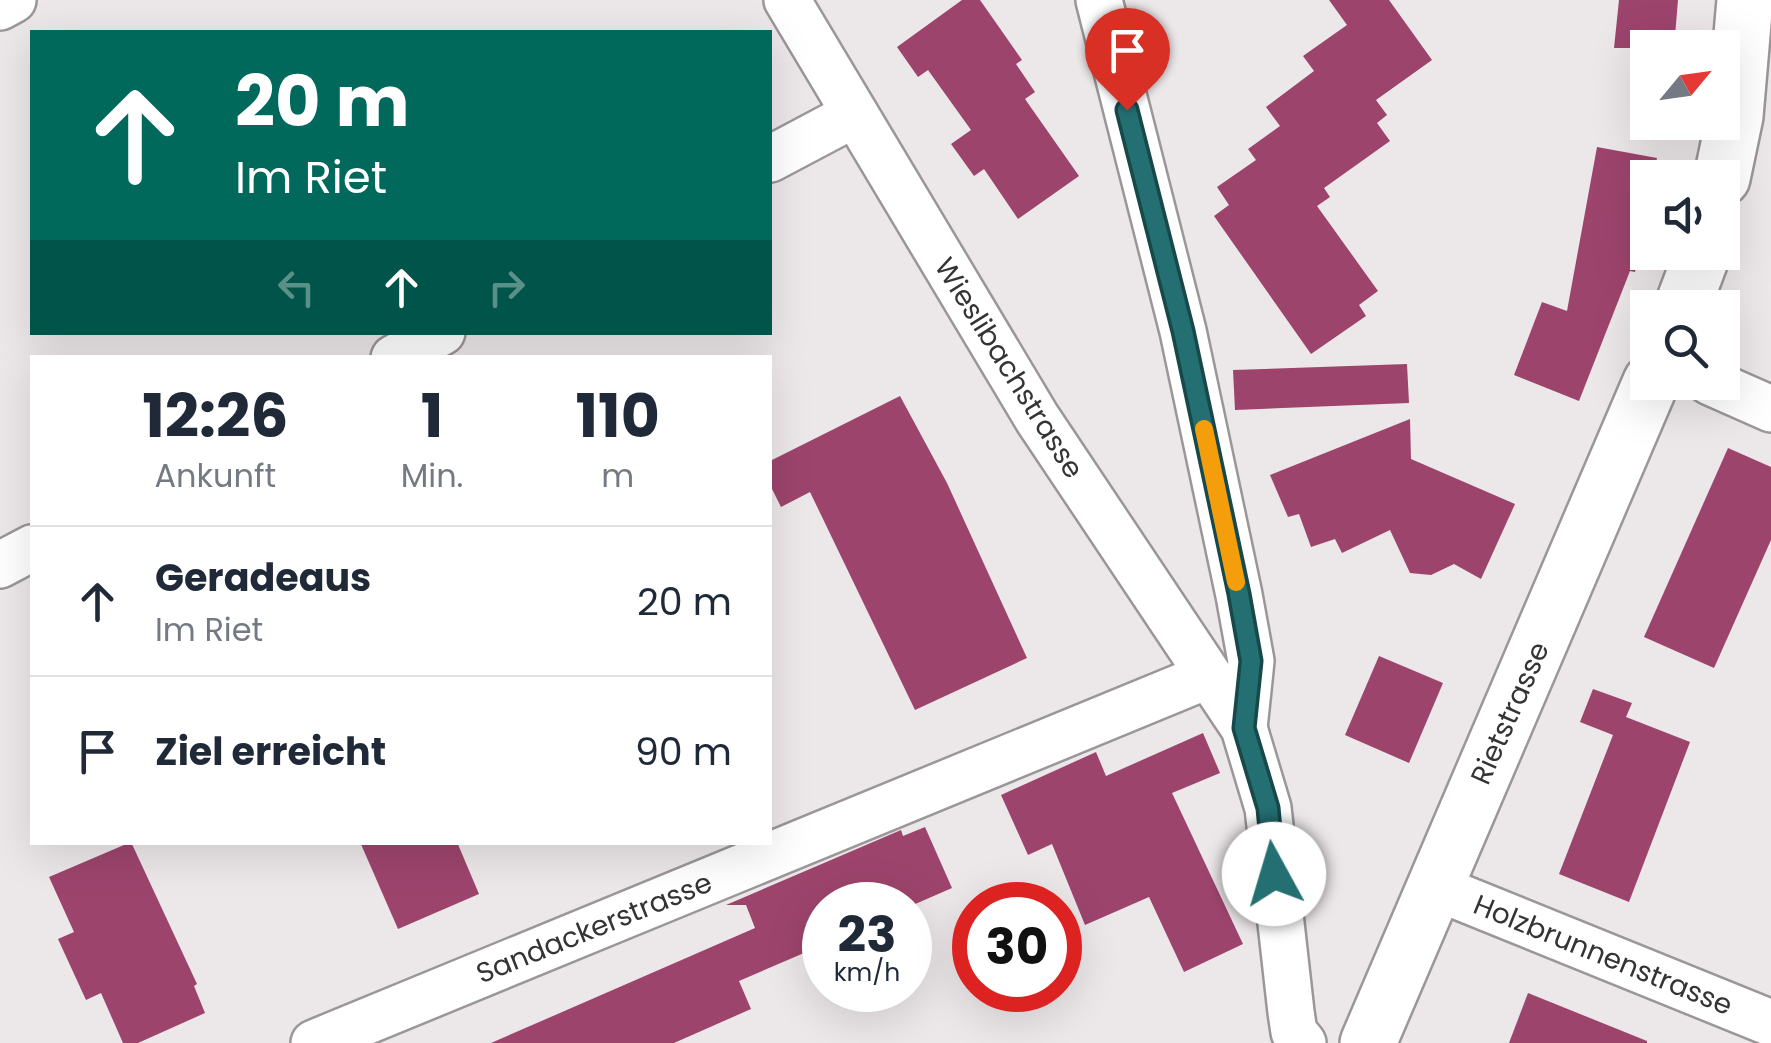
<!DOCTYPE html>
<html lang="de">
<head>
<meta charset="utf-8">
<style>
  body { margin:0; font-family:Poppins,sans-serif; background:#f6f6f7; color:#1f2937; height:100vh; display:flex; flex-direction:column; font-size:38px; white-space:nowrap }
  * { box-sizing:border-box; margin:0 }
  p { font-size:32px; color:#747a83 }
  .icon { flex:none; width:55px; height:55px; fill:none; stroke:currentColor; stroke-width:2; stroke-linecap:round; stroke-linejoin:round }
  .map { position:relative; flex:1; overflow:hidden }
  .sheet { position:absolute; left:30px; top:355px; width:742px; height:490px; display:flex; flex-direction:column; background:#fff; border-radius:0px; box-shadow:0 10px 40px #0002 }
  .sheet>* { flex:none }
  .top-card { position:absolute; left:30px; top:30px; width:742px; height:305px; border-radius:0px; box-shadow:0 10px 40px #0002; background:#00695c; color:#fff; overflow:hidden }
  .needle { width:65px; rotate:61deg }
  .tools { position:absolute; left:1630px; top:30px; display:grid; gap:20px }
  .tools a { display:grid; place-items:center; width:110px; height:110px; border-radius:0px; background:#fff; box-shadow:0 10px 40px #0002; font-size:50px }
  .speed { position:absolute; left:802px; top:882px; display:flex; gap:20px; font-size:50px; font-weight:700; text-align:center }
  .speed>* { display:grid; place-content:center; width:130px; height:130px; border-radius:50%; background:#fff; box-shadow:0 10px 40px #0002; line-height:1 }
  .speed small { font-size:25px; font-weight:400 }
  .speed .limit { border:15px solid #d22; background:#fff; color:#111 }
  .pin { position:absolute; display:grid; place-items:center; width:85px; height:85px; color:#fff; margin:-102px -42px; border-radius:50% 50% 50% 0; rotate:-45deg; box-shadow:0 0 10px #0007 }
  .pin .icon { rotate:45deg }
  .me { position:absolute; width:110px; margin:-55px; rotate:354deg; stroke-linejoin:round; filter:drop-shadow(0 0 8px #0008) }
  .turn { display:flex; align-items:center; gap:35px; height:210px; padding:0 40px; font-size:45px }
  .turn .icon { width:130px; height:130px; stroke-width:2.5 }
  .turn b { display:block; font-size:70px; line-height:85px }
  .lanes { display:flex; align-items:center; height:95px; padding:0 40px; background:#0003; justify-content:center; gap:50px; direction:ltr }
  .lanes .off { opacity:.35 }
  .eta { display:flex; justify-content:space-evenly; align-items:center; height:170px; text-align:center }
  .eta b { font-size:60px; font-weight:700; line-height:70px }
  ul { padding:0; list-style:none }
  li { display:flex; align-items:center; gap:30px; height:150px; padding:0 40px; border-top:2px solid #e0e1e3 }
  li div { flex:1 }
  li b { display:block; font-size:38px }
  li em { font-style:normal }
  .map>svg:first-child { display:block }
</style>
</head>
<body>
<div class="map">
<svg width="1771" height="1043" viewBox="0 0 1771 1043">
  <rect width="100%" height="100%" fill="#ece7e9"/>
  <g fill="#9d446d">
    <polygon points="962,0 980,0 1022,60 1016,64 1035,92 1025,99 1079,176 1018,219 984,169 974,176 951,144 971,130 928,70 918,77 897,47"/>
    <polygon points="1329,0 1389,0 1432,60 1376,100 1387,115 1377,123 1390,141 1324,188 1330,197 1317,206 1378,291 1359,305 1366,316 1311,354 1214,216 1229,205 1217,187 1256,160 1248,149 1280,126 1266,107 1314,71 1303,56 1347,25"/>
    <polygon points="1619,0 1678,0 1674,48 1614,48"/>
    <polygon points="1597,147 1657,158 1653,178 1648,178 1648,205 1635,272 1630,271 1579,401 1514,375 1542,302 1567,311"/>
    <polygon points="1407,364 1409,403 1235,410 1233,370"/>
    <polygon points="900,396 947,483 1027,658 915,710 810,492 781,507 770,485 770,461"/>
    <polygon points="1410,419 1411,459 1515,504 1481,579 1454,564 1431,575 1410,573 1390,530 1342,553 1335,539 1311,547 1299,514 1288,517 1270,475"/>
    <polygon points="1728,448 1771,467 1771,540 1714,668 1644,637"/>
    <polygon points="1379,656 1443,683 1409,763 1345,735"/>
    <polygon points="1593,689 1632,703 1626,717 1690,742 1629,902 1559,874 1613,735 1580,722"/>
    <polygon points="1203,733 1220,773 1172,793 1243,944 1184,972 1149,897 1085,925 1052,844 1028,855 1001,795 1096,752 1106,776"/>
    <polygon points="925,827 952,888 913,905 825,905 825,944 739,981 751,1009 674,1043 491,1043 755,928 746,905 726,905 901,830 903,836"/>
    <polygon points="131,842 197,984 194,986 205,1013 138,1043 123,1043 101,993 86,1000 58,939 74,932 49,877"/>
    <polygon points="360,842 457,842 479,894 398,929"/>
    <polygon points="1528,993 1647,1041 1647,1043 1509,1043"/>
  </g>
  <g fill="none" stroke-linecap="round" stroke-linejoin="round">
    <g stroke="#9b9698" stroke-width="50">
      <g id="street">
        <polyline points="787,0 1037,418 1244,728 1268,808 1291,1012 1294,1032 1303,1043"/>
        <polyline points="1099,0 1183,331 1239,595 1251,661 1244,728"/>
        <polyline points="0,7 13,0"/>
        <polyline points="770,159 855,114"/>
        <polyline points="394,358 442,332"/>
        <polyline points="1710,382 1771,409"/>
        <polyline points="0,565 32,548"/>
        <polyline points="1435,887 1771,1023"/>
        <polyline points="314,1043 1207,676"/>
      </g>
    </g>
    <g stroke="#9b9698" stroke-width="60">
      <g id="secondary">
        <polyline points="1722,178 1735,116 1745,0"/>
        <polyline points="1682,308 1703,252"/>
        <polyline points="1368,1043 1651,382"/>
      </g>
    </g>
    <use href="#street" stroke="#fff" stroke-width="45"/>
    <use href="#secondary" stroke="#fff" stroke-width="55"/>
  </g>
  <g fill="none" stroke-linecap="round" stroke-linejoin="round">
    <g stroke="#17484a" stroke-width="25">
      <polyline id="route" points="1127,110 1183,331 1239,594 1251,661 1244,728 1268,808 1274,874"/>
    </g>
    <use href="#route" stroke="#236f72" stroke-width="18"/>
    <polyline stroke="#f59e0b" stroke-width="18" points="1204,429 1236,582"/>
  </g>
  <g text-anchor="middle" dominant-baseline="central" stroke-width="10" stroke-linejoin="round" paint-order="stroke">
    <g font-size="28" fill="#353334" stroke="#fff">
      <text transform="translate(1009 368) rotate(58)">Wieslibachstrasse</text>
      <text transform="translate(1510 713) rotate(-66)">Rietstrasse</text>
      <text transform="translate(594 928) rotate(-22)">Sandackerstrasse</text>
      <text transform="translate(1603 955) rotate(22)">Holzbrunnenstrasse</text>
    </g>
  </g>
</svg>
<div class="tools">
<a><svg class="needle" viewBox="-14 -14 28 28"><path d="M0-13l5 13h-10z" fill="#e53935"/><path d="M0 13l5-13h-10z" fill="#747a83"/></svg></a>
<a><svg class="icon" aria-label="sound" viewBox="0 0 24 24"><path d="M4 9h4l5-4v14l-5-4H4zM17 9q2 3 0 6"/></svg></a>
<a><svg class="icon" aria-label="search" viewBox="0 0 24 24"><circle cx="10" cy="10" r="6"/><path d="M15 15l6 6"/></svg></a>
</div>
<div class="speed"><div>23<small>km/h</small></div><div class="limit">30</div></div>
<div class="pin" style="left:1127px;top:110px;background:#d93025"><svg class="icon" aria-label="arrive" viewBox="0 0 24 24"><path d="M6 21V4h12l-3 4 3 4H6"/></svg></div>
<svg class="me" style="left:1274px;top:874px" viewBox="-20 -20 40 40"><circle r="19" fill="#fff"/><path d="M0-13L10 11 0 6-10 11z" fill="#236f72"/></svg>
<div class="top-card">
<div class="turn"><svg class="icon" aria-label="ahead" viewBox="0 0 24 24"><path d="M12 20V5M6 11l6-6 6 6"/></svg><div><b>20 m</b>Im Riet</div></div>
<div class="lanes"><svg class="icon off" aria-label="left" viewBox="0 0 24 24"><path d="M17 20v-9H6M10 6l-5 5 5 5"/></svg><svg class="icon" aria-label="ahead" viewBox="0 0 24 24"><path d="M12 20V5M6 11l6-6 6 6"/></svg><svg class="icon off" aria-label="right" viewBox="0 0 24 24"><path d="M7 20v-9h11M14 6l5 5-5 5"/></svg></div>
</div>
<section class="sheet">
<div class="eta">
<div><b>12:26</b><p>Ankunft</p></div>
<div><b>1</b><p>Min.</p></div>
<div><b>110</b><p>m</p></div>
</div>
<ul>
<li><svg class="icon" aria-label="ahead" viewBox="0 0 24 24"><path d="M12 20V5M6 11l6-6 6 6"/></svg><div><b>Geradeaus</b><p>Im Riet</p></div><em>20 m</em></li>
<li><svg class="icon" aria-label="arrive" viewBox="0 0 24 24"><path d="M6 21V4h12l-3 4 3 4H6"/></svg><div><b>Ziel erreicht</b></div><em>90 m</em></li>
</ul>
</section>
</div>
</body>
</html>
